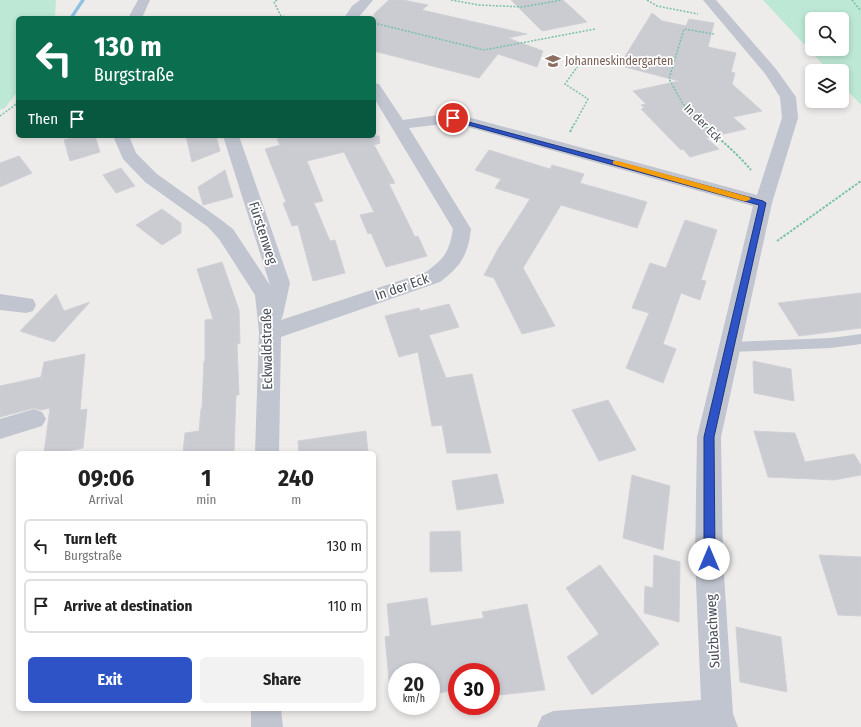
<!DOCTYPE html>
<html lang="en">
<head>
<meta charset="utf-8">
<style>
  body { margin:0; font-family:"Fira Sans Condensed",sans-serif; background:#f2f2f2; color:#222; height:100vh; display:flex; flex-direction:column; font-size:15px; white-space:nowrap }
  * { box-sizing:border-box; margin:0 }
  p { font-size:13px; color:#767676 }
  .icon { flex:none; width:22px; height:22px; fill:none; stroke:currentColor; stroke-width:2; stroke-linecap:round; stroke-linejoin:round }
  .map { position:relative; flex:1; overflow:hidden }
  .sheet { position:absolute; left:16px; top:451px; width:360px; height:260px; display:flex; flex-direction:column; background:#fff; border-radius:6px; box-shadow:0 2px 6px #0003 }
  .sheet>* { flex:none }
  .top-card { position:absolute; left:16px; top:16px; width:360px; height:122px; border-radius:6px; box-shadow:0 2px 6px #0003; background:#0b6e4f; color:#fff; overflow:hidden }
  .fabs { position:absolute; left:805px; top:12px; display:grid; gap:8px }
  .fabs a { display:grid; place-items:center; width:44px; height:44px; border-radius:6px; background:#fff; box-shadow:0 2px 6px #0003; font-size:20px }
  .speed { position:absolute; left:388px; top:663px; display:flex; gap:8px; font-size:20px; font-weight:700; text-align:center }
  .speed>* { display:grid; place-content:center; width:52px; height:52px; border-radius:50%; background:#fff; box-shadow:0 2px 6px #0003; line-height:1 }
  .speed small { font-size:10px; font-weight:400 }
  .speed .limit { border:6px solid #d22; background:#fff; color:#111 }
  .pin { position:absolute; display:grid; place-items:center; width:34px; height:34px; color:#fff; margin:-17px; border:2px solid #fff; border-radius:50%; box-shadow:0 1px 4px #0007 }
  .me { position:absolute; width:44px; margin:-22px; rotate:0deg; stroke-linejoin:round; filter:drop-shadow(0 0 3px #0008) }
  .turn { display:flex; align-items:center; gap:14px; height:84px; padding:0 12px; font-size:18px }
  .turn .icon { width:52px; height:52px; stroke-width:2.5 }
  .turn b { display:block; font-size:28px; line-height:34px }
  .then { display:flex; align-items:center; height:38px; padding:0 12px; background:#0003; gap:8px; font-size:15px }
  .eta { display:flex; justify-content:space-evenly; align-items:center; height:68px; text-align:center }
  .eta b { font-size:24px; font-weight:700; line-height:28px }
  .cta { display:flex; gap:8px; margin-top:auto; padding:8px 12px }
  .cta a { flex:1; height:46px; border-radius:6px; background:#2d53c6; color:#fff; font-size:16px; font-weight:700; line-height:46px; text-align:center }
  .cta a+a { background:#f2f2f2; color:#222 }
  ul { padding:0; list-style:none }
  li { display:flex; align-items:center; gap:12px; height:54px; margin:0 8px 6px; padding:0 4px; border:2px solid #e0e0e0; border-radius:6px }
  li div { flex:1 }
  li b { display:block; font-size:15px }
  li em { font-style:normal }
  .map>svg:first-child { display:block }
</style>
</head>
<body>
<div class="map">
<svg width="861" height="727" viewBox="0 0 861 727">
  <rect width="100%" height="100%" fill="#eeeceb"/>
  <g fill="#bde8d6" fill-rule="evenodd">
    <polygon points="0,0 56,0 55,18 18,18 18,91 5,108 0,110"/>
    <path d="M763 0H861V105L842 85V71H829ZM812 19H842V49H812Z"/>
  </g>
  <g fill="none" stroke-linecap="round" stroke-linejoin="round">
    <polygon fill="#8fc0e0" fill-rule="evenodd" points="81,0 85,0 73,18 69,18"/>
  </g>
  <g fill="#cbccd2" stroke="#d0d0d6">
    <polygon points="389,0 403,0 428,5 422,10 527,34 508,38 543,51 537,67 498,54 479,78 374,51 374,14"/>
    <polygon points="511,0 563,0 587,22 542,31"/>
    <polygon points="652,13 662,21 686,26 689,19 714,23 708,47 736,53 731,72 735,73 732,84 762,111 733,117 746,129 706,138 719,149 690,157 683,149 681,150 641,109 645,108 641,105 646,104 633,91 679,81 625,67 629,59 624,58"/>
    <polygon points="80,136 95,136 100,152 70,161 64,140"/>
    <polygon points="186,136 216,136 220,151 192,162"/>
    <polygon points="290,136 379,136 380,143 374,145 395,183 389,184 415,237 418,236 427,256 386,267 371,233 368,234 360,215 374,212 344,152 307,161 323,201 314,203 330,241 335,240 345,273 313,281 298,225 292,226 283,203 286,202 265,149 280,145 277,139"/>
    <polygon points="489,150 550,169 552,165 584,174 580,183 647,202 637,228 561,205 523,268 555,326 522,334 494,278 484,275 498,249 530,199 495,188 501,179 475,170"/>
    <polygon points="19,156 32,173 0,187 0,163"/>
    <polygon points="121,168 135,186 116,193 103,175"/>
    <polygon points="225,170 233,197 203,205 198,187"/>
    <polygon points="162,209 181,223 181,233 162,245 136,225"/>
    <polygon points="685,220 717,230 701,280 706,281 700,300 681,293 663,344 676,349 663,383 626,368 649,313 632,308 650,263 666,268"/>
    <polygon points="222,262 239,310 240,343 237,344 239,395 236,395 234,453 183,453 185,433 199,431 201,409 202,408 204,361 205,361 205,320 213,319 197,269"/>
    <polygon points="861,293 861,328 799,336 778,303"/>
    <polygon points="56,294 64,311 90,302 54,342 20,331"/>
    <polygon points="449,304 459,327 429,335 446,378 472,374 491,453 447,453 442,425 432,426 418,352 399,357 385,316 419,308 420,311"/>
    <polygon points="85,354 80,410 87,409 83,448 57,453 44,453 50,408 41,410 34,408 0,417 0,386 41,377 44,362"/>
    <polygon points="753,361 791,369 794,401 754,393"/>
    <polygon points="608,400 636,450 599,461 572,410"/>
    <polygon points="366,431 368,453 299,453 298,441"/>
    <polygon points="754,431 795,433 805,462 854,454 861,465 861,475 834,480 768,477"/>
    <polygon points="497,474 504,503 457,510 452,481"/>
    <polygon points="632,475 670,486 663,550 623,538"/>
    <polygon points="460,531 462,571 430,572 430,532"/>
    <polygon points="654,555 680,562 679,622 644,613 645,586 653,588"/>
    <polygon points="819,555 861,557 861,616 838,615"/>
    <polygon points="600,565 659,644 592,695 567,657 599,634 566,588"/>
    <polygon points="427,598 431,626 484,618 482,612 527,604 545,690 491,696 491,672 457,672 457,690 431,694 431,672 397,672 397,700 391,701 385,637 390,636 387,604"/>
    <polygon points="736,627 781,637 787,692 740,682"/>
  </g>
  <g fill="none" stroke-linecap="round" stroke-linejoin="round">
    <g stroke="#79c1ab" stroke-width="1.5" stroke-dasharray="2 1.5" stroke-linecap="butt">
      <polyline points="277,0 274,2 281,16 296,18"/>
      <polyline points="451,0 479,5 522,7 562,0"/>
      <polyline points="647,0 657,6 698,14"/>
      <polyline points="852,0 861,11"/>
      <polyline points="374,23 484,50 595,29"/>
      <polyline points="0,116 15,105 18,100"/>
      <polyline points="574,125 588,99 565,84 580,63"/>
      <polyline points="705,125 683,104 669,79 684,29 714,34"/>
    </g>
    <g stroke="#79c1ab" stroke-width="2" stroke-dasharray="2.5 1.5" stroke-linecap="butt">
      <path d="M704 124C720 140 737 153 751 170"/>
      <polyline points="570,132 574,124"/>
      <polyline points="777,241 861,181"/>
    </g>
    <polygon fill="#c0c5cf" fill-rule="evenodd" points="861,334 861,344 831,348 729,352 724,351 723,347 724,343 729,342 831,338"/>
    <g fill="#c0c5cf" fill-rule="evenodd">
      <polygon points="138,0 150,0 142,18 128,18"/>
      <polygon points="360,0 373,0 358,18 344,18 352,6"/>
      <path d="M703 0H716L776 69 796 97 798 118 772 203 721 437 723 559 733 714 738 727H537L542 716 553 711 701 700 695 559 697 437 753 206 453 123 409 128 471 229C468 255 461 266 440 282L281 337 279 453H255L259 332 255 295 219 239 208 227 145 182 123 159 113 136H129L136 153 157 174 220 219 233 229 270 285 223 136H239L290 283 283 315 281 320 426 272C445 258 449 252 453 229L374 98V83L379 84 403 120 453 113 757 195 782 118 780 97 766 75Z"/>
      <polygon points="0,294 33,299 36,305 33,311 26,313 0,310"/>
      <polygon points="34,409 42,412 46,419 42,426 0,439 0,419"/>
      <polygon points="251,709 281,709 283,727 251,727"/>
    </g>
  </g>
  <polygon fill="#2d53c6" stroke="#1d3681" points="450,117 763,201 766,203 714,437 715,559 713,563 709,565 705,563 704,559 704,437 759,205 450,120"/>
  <polygon fill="#f59e0b" points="613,161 618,161 749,197 751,199 747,201 744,201 613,164"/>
  <defs>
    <g id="school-bare" transform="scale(1.2)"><path d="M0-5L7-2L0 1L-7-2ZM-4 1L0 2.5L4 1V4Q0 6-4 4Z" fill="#8d6e63" stroke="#fff" stroke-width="2.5" paint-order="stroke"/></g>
  </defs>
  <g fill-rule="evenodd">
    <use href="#school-bare" x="553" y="61"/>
  </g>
  <g text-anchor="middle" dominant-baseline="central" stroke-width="3.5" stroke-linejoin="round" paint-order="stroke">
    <g font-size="12" fill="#785e54" stroke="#fff" text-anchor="start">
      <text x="565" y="61">Johanneskindergarten</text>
    </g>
    <g font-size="12" fill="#464b56" stroke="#fff">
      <text transform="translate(703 123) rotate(45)">In der Eck</text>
    </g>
    <g font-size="14" fill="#464b56" stroke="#fff">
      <text transform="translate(263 233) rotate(72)">Fürstenweg</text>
      <text transform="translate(402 287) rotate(-19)">In der Eck</text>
      <text transform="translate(267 349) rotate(-91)">Eckwaldstraße</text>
      <text transform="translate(713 631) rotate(-93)">Sulzbachweg</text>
    </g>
  </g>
</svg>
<div class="fabs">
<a><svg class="icon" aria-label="search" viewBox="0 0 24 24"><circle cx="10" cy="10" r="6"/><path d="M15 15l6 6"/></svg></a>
<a><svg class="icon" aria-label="layers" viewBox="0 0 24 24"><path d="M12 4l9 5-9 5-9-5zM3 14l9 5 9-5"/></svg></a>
</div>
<div class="speed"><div>20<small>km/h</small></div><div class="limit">30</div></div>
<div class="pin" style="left:453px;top:118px;background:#d93025"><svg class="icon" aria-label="arrive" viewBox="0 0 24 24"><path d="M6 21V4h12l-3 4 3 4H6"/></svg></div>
<svg class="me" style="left:709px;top:559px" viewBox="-20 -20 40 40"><circle r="19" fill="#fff"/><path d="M0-13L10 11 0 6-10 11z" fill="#2d53c6"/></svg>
<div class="top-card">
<div class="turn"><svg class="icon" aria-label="left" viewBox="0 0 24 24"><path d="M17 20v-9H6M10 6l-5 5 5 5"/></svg><div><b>130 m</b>Burgstraße</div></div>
<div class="then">Then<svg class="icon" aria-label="arrive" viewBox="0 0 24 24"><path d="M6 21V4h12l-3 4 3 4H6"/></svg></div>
</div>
<section class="sheet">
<div class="eta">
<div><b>09:06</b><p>Arrival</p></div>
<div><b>1</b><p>min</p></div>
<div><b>240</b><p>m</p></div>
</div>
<ul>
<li><svg class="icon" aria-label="left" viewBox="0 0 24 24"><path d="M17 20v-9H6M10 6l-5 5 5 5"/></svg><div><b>Turn left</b><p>Burgstraße</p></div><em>130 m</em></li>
<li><svg class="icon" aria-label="arrive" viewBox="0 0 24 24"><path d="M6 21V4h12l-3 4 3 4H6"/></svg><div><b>Arrive at destination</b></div><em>110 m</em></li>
</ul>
<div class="cta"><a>Exit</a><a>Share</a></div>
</section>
</div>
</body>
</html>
